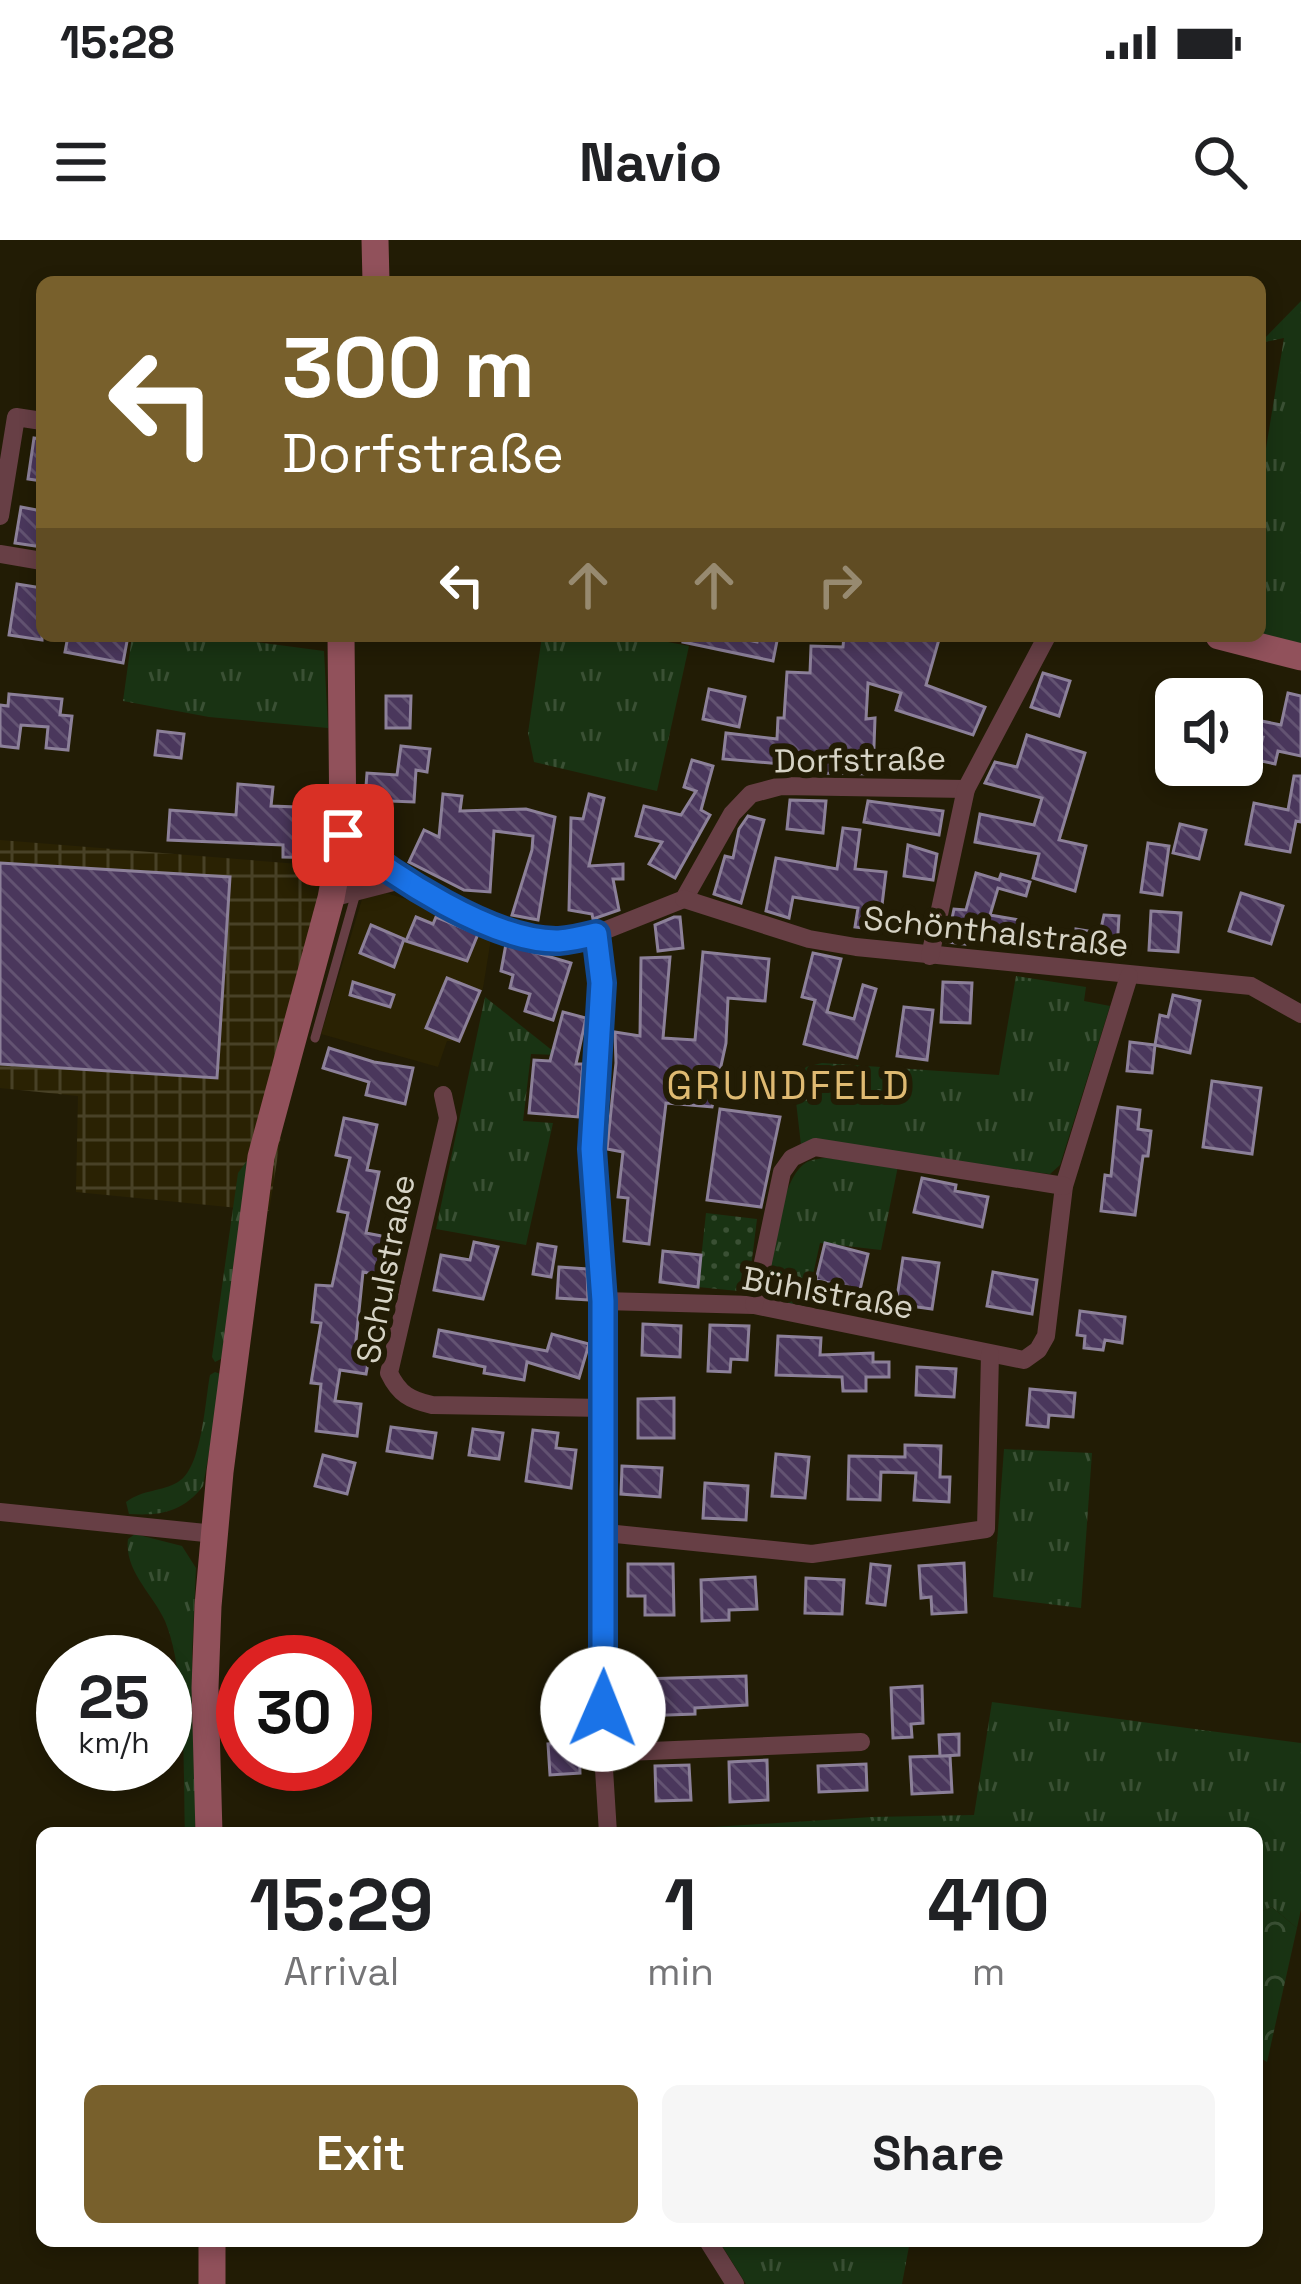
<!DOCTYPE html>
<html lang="en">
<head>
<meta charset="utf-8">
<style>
  body { margin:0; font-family:"Space Grotesk",sans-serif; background:#f6f6f6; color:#202124; height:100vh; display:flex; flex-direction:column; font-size:45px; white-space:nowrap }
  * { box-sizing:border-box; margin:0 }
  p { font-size:39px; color:#757577 }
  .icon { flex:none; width:66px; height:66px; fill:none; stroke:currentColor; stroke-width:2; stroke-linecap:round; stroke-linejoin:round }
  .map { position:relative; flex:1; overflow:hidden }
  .drawer { position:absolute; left:36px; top:1587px; width:1227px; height:420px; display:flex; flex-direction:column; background:#fff; border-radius:18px; box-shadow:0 6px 18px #0003 }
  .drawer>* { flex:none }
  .top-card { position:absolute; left:36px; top:36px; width:1230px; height:366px; border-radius:18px; box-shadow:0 6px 18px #0003; background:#78602c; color:#fff; overflow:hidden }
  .tools { position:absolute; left:1155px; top:438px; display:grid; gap:24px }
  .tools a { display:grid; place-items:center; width:108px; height:108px; border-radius:18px; background:#fff; box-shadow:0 6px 18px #0003; font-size:60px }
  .speed { position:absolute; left:36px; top:1395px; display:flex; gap:24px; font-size:60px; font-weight:700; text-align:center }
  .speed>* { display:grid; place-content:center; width:156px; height:156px; border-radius:50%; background:#fff; box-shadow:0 6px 18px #0003; line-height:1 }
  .speed small { font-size:30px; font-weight:400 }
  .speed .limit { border:18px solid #d22; background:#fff; color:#111 }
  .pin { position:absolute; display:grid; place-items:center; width:102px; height:102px; color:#fff; margin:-51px; border-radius:24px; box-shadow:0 6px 18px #0006 }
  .me { position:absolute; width:132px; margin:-66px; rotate:1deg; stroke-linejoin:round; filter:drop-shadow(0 0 9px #0008) }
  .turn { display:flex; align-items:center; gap:42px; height:252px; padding:0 48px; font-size:54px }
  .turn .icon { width:156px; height:156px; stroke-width:2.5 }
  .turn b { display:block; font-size:84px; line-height:102px }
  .lanes { display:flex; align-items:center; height:114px; padding:0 48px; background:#0003; justify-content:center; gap:60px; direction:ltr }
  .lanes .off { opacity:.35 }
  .eta { display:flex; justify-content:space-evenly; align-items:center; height:204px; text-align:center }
  .eta b { font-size:72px; font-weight:700; line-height:84px }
  .action { display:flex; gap:24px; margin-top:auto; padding:24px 48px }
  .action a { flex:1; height:138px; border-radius:18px; background:#78602c; color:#fff; font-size:48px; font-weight:700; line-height:138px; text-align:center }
  .action a+a { background:#f6f6f6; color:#202124 }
  .status { display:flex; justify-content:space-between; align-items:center; height:84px; padding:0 60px; background:#fff; direction:ltr }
  .status svg { height:33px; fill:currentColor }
  header { display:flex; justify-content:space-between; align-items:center; height:156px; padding:0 48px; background:#fff; font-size:54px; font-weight:700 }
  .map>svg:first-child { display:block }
</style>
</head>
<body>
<div class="status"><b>15:28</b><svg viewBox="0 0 49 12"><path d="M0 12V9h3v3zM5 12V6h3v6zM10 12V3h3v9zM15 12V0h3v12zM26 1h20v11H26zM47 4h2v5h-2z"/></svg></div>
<header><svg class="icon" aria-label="menu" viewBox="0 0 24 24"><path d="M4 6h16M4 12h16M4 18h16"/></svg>Navio<svg class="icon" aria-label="search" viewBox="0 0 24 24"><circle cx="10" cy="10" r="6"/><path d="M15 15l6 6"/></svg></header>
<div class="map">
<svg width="1301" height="2044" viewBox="0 0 1301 2044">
  <defs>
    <pattern id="industrial-grid" width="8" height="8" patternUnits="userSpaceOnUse" patternTransform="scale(3)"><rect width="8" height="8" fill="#2a2203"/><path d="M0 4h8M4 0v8" fill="none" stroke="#484126"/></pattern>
    <pattern id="grass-tufts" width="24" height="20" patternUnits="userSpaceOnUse" patternTransform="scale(3)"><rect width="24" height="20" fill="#193313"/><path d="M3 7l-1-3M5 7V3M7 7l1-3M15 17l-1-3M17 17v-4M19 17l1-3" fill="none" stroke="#3a5034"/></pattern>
    <pattern id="forest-crowns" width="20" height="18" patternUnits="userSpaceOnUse" patternTransform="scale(3)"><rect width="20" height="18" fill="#193313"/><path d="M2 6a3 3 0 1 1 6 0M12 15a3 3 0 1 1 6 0" fill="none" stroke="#3a5034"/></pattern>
    <pattern id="park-dots" width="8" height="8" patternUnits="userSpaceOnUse" patternTransform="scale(3)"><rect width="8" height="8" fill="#193313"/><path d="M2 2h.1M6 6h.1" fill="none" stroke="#3a5034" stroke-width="1.8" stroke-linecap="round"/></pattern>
    <pattern id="building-back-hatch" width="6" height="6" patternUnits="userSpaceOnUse" patternTransform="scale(3)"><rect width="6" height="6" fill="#4a375c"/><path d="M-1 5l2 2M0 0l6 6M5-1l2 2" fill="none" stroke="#635372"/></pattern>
  </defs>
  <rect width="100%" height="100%" fill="#221c05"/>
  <polygon fill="#2a2203" points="386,653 409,660 491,699 483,748 461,802 447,801 438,827 321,794 363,656"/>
  <polygon fill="url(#industrial-grid)" points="0,600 324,626 269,971 76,952 78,856 0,848"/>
  <g fill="url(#grass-tufts)">
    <polygon points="1301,61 1301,405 1260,394 1260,245 1284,98 1260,103"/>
    <polygon points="132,396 211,396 324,411 328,488 209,477 123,461"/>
    <polygon points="542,396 636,396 689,406 657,551 534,522 528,493"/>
    <polygon points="1016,736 1086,747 1084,761 1110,766 1060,925 1050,934 801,905 794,844 806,827 822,823 999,835"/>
    <polygon points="485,757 558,815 531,814 523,881 553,883 526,1005 436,989"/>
    <polygon points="249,918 225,1117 215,1122 212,1117 238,933"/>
    <path d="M826 918 898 926 881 1010 820 1003 806 1066 763 1059C770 1028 779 937 807 922 811 920 822 918 826 918Z"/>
    <path d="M215 1132 223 1135 203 1246C183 1272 161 1276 129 1274L126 1262C144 1249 161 1252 178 1242 202 1229 205 1161 210 1135Z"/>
    <polygon points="1004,1209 1092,1213 1081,1368 993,1357"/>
    <path d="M135 1294 182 1306 196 1328 192 1414 197 1593H185C183 1534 187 1434 165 1381 153 1354 124 1331 128 1299Z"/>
    <polygon points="992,1462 1301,1503 1301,1669 1297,1688 1272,1667 1257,1673 1257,1593 619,1593 872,1577 974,1575"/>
    <polygon points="719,2001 910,2001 902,2044 746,2044"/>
  </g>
  <polygon fill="url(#forest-crowns)" points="1272,1667 1297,1688 1267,1822 1257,1816 1257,1673"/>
  <polygon fill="url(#park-dots)" points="706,973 757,979 748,1052 698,1047"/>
  <g fill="url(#building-back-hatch)" stroke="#8c8099" stroke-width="3">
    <polygon points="34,198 42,199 42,241 28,239"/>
    <polygon points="21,267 42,271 42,307 15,303"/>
    <polygon points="17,344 42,348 42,400 9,395"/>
    <polygon points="68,396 128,396 123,423 65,412"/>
    <polygon points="684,396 729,396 757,402 758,396 778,396 773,421 683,402"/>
    <polygon points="844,396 940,396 926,445 985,467 973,495 896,470 901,453 868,443 866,479 875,478 873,534 815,533 816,527 723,519 726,493 777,499 778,478 784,478 787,432 810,433 811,406 843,407"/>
    <polygon points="1043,433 1070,441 1059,476 1031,467"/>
    <polygon points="709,449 745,457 739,487 703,479"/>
    <polygon points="1288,453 1301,456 1301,516 1278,511 1275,524 1257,520 1263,497 1242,492 1242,477 1281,485"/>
    <polygon points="9,454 62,459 60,475 72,476 68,510 46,508 48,487 21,485 18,508 0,506 0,465 8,466"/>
    <polygon points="386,456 411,456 410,488 386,488"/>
    <polygon points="158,491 184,494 181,518 155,515"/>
    <polygon points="1027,495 1085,513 1059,600 1086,606 1075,651 1033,638 1039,614 975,602 980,574 1034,585 1042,558 985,543 995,522 1017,527"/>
    <polygon points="401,506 430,509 427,532 416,530 414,562 365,560 367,533 397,535"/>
    <polygon points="692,520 713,526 701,570 710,575 675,638 649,624 662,602 636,596 644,566 681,575 696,551 684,547"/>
    <polygon points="1294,536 1301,536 1301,582 1296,581 1290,612 1246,604 1254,563 1288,570"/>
    <polygon points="238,544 273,547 271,566 324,568 320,618 283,617 283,605 168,600 170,570 236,575"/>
    <polygon points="443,554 462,556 460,571 526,569 555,577 538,680 512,675 532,610 533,596 494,591 490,652 464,650 409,622 424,590 439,597"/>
    <polygon points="589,554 604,558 589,626 623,624 623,639 613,639 619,670 593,679 592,674 569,670 571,578 583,579"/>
    <polygon points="790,560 826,561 823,593 787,589"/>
    <polygon points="868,561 943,571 939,595 864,582"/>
    <polygon points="748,576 764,580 741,663 714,654 725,616 733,618 739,589"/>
    <polygon points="1180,584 1206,590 1199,619 1173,613"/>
    <polygon points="843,588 860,590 855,629 886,632 879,690 855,687 858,668 793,657 789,678 766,671 776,618 837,629"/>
    <polygon points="1148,603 1169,606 1162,655 1141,652"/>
    <polygon points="908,605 937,614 933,640 904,636"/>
    <polygon points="0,623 230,637 217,838 0,824"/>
    <polygon points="976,633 999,640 1001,634 1030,642 1026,656 998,648 990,675 1026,681 1023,702 966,693 965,704 947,702 954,669 966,670"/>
    <polygon points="1241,653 1283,666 1271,704 1229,691"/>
    <polygon points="1151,671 1181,673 1178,712 1149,710"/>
    <polygon points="1104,675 1119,676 1117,711 1075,709 1076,689 1100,693"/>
    <polygon points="416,677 433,684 436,677 478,694 467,721 406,701"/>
    <polygon points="674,677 680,677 683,708 658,711 655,685"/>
    <polygon points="371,685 404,699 394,727 360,713"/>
    <polygon points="506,704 571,723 553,780 525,771 530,754 510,748 513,735 501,731"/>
    <polygon points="703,712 769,719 765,761 728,758 726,803 712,867 666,863 649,1004 624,1001 628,958 618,957 623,912 607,909 616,823 615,792 640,796 641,718 670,717 663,798 695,800"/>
    <polygon points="813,713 841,719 827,772 854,779 863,745 876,749 857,818 804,804 815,760 802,757"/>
    <polygon points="447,738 480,751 459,801 426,788"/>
    <polygon points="353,742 394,755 390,767 350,755"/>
    <polygon points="943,742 972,743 970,783 941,782"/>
    <polygon points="1173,755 1200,761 1190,813 1155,805 1160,775 1168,777"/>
    <polygon points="904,767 933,770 927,820 897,816"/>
    <polygon points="563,772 586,778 576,824 583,824 578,877 529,873 534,820 550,821"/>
    <polygon points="1130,802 1155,805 1152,833 1127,831"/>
    <polygon points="329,808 374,822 413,828 405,864 366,855 369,842 323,828"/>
    <polygon points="1212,841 1261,848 1252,914 1203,907"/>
    <polygon points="1118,867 1140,870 1138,889 1151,891 1148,916 1143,916 1135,975 1101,971 1105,935 1111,936"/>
    <polygon points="720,869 780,877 761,967 707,960"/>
    <polygon points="344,878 377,885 367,930 379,932 366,993 392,998 384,1036 363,1032 355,1110 370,1112 366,1134 340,1130 335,1161 361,1164 357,1196 316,1191 321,1144 311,1143 321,1083 312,1082 316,1045 332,1046 348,973 338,971 350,918 336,915"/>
    <polygon points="922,938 956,945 955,951 988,957 982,987 914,972"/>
    <polygon points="474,1002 498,1007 483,1059 434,1050 441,1015 470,1020"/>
    <polygon points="825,1003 868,1014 860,1050 816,1040"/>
    <polygon points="538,1004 556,1007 551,1037 533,1034"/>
    <polygon points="663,1011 701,1015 698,1047 660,1042"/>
    <polygon points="903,1018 939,1023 932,1069 896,1064"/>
    <polygon points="559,1027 587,1029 588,1060 557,1058"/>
    <polygon points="993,1032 1037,1040 1032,1074 987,1066"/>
    <polygon points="1080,1071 1125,1077 1122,1103 1105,1100 1103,1110 1084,1108 1085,1096 1077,1095"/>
    <polygon points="643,1084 681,1086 680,1117 642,1115"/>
    <polygon points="710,1085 749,1086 747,1120 731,1119 730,1132 708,1131"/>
    <polygon points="439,1090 547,1111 552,1094 589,1104 579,1138 527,1122 524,1140 484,1133 485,1127 434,1116"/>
    <polygon points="778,1096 821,1098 820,1115 873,1113 873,1122 889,1122 889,1137 866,1137 866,1151 843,1151 842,1137 776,1135"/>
    <polygon points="917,1127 956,1129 954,1157 916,1155"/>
    <polygon points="1030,1149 1075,1153 1073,1177 1049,1175 1048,1187 1027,1185"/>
    <polygon points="674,1158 674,1198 638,1198 638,1159"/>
    <polygon points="391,1187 436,1193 432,1218 387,1211"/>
    <polygon points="473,1189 503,1193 499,1219 469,1215"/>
    <polygon points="533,1190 558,1193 556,1208 576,1210 571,1248 526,1241"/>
    <polygon points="905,1205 941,1206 940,1237 950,1237 949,1262 914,1260 916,1233 881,1232 880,1260 848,1259 849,1216 905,1217"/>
    <polygon points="776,1214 809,1217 805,1258 772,1256"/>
    <polygon points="323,1215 355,1223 347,1254 315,1246"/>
    <polygon points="622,1226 662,1228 660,1257 621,1254"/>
    <polygon points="705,1243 748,1246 746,1280 703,1278"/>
    <polygon points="964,1323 966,1372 932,1374 931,1357 921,1358 919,1326"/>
    <polygon points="628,1324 673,1324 674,1375 645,1375 645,1356 628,1356"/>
    <polygon points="871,1324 890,1326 885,1365 867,1363"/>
    <polygon points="755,1337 757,1369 729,1370 729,1380 702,1381 701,1340"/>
    <polygon points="806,1338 844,1340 842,1374 805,1373"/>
    <polygon points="746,1436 747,1465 695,1468 695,1474 640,1476 639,1439"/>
    <polygon points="922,1446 923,1483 911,1484 912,1497 893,1498 891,1448"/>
    <polygon points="959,1494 959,1515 941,1516 950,1516 952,1552 912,1554 910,1517 940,1516 939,1495"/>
    <polygon points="579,1502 580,1533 550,1535 548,1504"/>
    <polygon points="767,1520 768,1560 730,1562 729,1522"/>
    <polygon points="866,1524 867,1550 819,1552 818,1526"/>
    <polygon points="689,1525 691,1560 656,1561 655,1526"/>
  </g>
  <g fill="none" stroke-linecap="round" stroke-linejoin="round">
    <polyline stroke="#673f45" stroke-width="9" points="315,798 356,653"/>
    <g stroke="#673f45" stroke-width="18">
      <polyline points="0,276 16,177 42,181"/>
      <polyline points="0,314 42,321"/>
      <polyline points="343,595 401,640 515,694 557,701 596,694 684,659 732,574 751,554 781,546 966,549"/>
      <polyline points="331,658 401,640"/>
      <polyline points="684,659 809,699 856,707 1251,746 1301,774"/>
      <polyline points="596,694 602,743 601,802 593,909 603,1061 603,1513 608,1593"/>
      <polyline points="930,716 966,549 1047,396"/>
      <path d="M443 855 448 878 389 1133C399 1154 410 1160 432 1165L603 1168"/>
      <polyline points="603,1061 754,1065 1024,1120 1038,1110 1046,1096 1064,946 1129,736"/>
      <polyline points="754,1065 782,932 792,918 815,907 1064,946"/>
      <polyline points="0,1272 215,1294"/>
      <polyline points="606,1293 812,1314 986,1289 990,1114"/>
      <polyline points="603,1513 861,1502"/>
      <polyline points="708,2001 735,2044"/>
    </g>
    <g stroke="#91515b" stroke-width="27">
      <polyline points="375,0 376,42"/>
      <polyline points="1219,396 1301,417"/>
      <polyline points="209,1593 205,1448 208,1366 220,1232 261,917 331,658 343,595 341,396"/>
      <polyline points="212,2001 212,2044"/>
    </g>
  </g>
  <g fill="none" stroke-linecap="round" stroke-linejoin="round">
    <g stroke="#114b97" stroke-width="30">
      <path id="route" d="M343 595C391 635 494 703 559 701 571 700 584 697 596 694L602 743 592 909 603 1061V1469"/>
    </g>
    <use href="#route" stroke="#1a73e8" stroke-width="21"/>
  </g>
  <g text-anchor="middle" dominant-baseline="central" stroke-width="12" stroke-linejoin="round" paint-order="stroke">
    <g font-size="33" fill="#d6d3c5" stroke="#221c05">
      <text transform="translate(860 520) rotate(-1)">Dorfstraße</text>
      <text transform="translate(996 692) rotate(6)">Schönthalstraße</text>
      <text transform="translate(386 1029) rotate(-79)">Schulstraße</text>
      <text transform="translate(828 1053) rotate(10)">Bühlstraße</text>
    </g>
    <g font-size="39" letter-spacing="3" fill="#dfba72" stroke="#221c05">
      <text x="789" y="845">GRUNDFELD</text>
    </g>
  </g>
</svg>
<div class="tools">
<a><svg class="icon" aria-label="sound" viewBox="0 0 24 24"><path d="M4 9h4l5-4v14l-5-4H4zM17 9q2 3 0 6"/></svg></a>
</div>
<div class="speed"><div>25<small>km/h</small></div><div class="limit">30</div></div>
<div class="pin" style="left:343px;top:595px;background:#d93025"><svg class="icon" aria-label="arrive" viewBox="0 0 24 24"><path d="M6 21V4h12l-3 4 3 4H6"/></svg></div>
<svg class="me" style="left:603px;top:1469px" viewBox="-20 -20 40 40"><circle r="19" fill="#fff"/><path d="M0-13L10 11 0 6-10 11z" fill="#1a73e8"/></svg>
<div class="top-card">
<div class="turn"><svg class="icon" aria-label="left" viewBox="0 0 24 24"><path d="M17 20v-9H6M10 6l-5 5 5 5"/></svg><div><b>300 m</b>Dorfstraße</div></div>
<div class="lanes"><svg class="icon" aria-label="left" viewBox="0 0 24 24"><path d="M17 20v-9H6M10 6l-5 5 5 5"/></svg><svg class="icon off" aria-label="ahead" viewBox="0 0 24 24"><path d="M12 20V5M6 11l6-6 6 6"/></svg><svg class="icon off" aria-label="ahead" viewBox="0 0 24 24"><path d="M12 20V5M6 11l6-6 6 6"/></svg><svg class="icon off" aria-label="right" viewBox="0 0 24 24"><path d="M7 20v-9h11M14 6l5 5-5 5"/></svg></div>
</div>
<section class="drawer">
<div class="eta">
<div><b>15:29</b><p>Arrival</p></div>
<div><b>1</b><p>min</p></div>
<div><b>410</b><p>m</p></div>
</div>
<div class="action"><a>Exit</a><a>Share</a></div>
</section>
</div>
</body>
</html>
